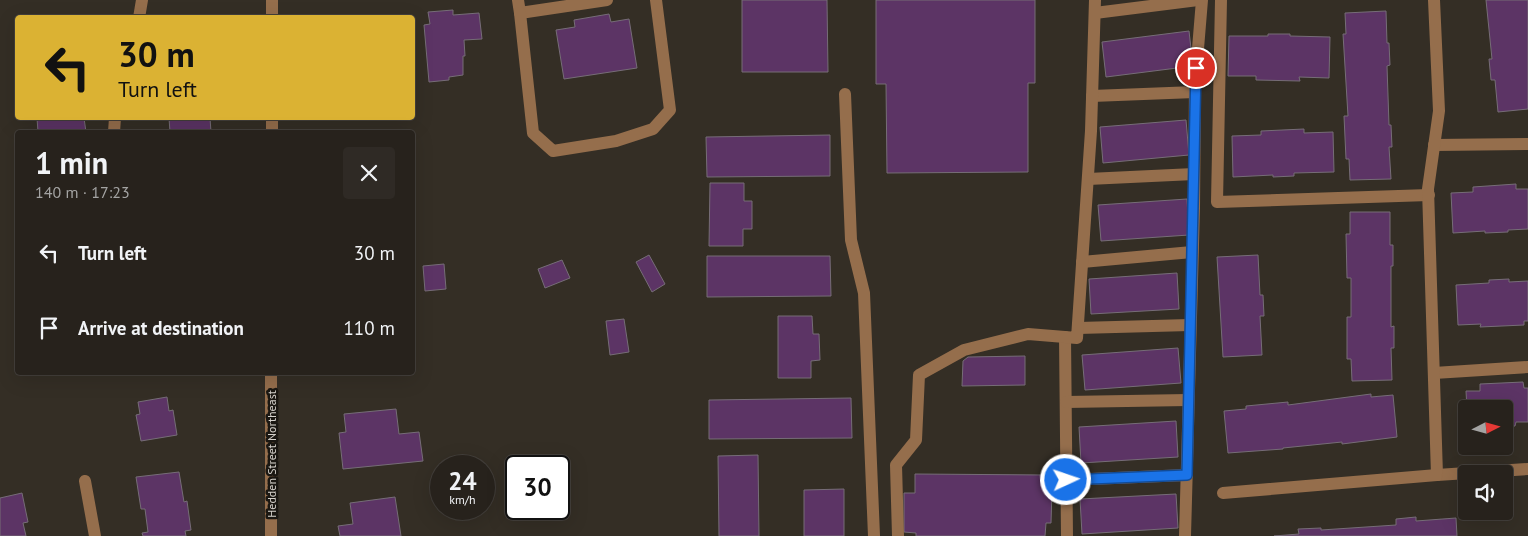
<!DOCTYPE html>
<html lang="en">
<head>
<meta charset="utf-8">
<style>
  body { margin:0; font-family:"PT Sans",sans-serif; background:#2f2a25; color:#f1f3f6; height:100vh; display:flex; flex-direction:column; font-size:19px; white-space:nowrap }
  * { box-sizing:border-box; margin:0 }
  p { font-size:16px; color:#a4a4a3 }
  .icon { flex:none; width:28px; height:28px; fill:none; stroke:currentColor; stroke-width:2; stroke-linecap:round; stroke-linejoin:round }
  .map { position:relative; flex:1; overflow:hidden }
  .sheet { position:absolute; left:15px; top:130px; width:400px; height:245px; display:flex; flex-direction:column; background:#27221c; border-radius:5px; box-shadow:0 5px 20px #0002,0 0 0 1px #433f3b }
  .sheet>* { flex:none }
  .guide { position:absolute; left:15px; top:15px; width:400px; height:105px; border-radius:5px; box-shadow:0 5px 20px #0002,0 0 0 1px #433f3b; background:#dbb233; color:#111; overflow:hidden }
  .needle { width:32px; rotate:84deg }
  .fabs { position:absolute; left:1458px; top:400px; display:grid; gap:10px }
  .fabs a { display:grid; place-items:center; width:55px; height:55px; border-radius:5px; background:#27221c; box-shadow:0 5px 20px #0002,0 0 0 1px #433f3b; font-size:25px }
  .speed { position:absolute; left:430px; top:455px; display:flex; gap:10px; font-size:25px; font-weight:700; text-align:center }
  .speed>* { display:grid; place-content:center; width:65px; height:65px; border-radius:50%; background:#27221c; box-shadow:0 5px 20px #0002,0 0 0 1px #433f3b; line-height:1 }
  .speed small { font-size:12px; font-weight:400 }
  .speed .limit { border:2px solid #111; border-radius:8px; background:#fff; color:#111 }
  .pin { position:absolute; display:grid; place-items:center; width:42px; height:42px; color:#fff; margin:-21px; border:2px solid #fff; border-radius:50%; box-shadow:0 1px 5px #0007 }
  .me { position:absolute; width:55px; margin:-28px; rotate:87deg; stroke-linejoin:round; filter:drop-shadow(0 0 4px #0008) }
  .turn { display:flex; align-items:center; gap:18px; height:105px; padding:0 20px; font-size:22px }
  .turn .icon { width:65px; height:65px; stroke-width:2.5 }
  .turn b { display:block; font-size:35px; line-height:42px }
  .round { display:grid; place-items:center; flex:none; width:52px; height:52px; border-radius:5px; background:#2f2a25 }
  .head { display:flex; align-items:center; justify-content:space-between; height:85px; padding:0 20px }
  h1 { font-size:30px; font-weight:700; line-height:38px }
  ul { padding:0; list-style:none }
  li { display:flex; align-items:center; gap:15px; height:75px; padding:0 20px }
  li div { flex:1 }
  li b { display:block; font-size:19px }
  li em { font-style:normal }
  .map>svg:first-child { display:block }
</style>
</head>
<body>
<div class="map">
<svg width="1528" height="536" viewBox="0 0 1528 536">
  <rect width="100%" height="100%" fill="#342e25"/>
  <g fill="#5c3465" stroke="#766d77">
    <polygon points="742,0 827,0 828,72 742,72"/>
    <polygon points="876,0 1035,0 1035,83 1028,83 1028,172 887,173 886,84 876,84"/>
    <polygon points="1486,0 1528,0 1528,109 1498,112 1495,80 1491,80 1489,59 1492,59"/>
    <polygon points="453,10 453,15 479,13 482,39 464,40 465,56 463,56 463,75 449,77 449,80 429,82 424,25 430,24 428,12"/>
    <polygon points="1386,11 1387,43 1389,43 1390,65 1387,66 1389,125 1391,125 1392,147 1389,147 1391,179 1350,180 1349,159 1346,159 1344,116 1348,116 1343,34 1346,34 1345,13"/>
    <polygon points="609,14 611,22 629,19 637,68 564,79 556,30 575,27 574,20"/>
    <polygon points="1189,31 1193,66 1106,77 1102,42"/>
    <polygon points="1268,34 1290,34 1290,36 1330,37 1329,78 1299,77 1300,81 1256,80 1256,76 1228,76 1229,36 1268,36"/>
    <polygon points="37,118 84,118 86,132 38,132"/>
    <polygon points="169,118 210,118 211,132 170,132"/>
    <polygon points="1186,120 1189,155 1103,163 1100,127"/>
    <polygon points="1304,129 1304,133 1333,132 1334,172 1294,173 1294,176 1273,177 1273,175 1233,177 1232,136 1261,135 1261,131"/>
    <polygon points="830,135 830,176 707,177 706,137"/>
    <polygon points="710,183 744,183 744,201 752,201 752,229 743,229 743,246 709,246"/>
    <polygon points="1516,184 1516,189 1528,189 1528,229 1508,230 1508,232 1485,233 1485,231 1453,233 1451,193 1473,192 1473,187"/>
    <polygon points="1187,199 1189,235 1101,241 1098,205"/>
    <polygon points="1350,212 1390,212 1390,245 1393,245 1393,266 1391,266 1391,327 1394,326 1394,348 1391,348 1392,380 1352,381 1351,359 1347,359 1347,317 1351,317 1351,278 1347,278 1346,234 1350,234"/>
    <polygon points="649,255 665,284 652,292 636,262"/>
    <polygon points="1258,255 1260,295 1263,295 1264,316 1260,316 1262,355 1223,357 1217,257"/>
    <polygon points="707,256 830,256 831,296 707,297"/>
    <polygon points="562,260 570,278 545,288 538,269"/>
    <polygon points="444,264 446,289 425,291 423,266"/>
    <polygon points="1177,273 1179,309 1091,314 1089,279"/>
    <polygon points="1509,279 1509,282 1528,281 1528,321 1524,321 1524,325 1480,327 1481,324 1458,325 1456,285 1489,283 1489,280"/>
    <polygon points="778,316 812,316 813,334 819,334 820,360 811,361 811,378 778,378"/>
    <polygon points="624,319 629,352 610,355 606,321"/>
    <polygon points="1178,348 1181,383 1085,390 1082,355"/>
    <polygon points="1025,356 1025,385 962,386 963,361 968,357"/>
    <polygon points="1523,382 1524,388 1528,388 1528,422 1516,422 1515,426 1504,427 1504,409 1467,409 1466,391 1480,391 1480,384"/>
    <polygon points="1371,394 1371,397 1393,395 1397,437 1342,444 1342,442 1283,448 1283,449 1228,453 1224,411 1246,409 1246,406 1288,402 1288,405"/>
    <polygon points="167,397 169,411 173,410 177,435 141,441 136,415 140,414 138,402"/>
    <polygon points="851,398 852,438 709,439 709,400"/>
    <polygon points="396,409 399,434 419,432 423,461 343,469 339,433 346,432 344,414"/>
    <polygon points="1176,421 1178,457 1081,463 1079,427"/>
    <polygon points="758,455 759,536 719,536 718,456"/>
    <polygon points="179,472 184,502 187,501 191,530 185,531 186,536 143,536 142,533 148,532 145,509 141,509 136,477"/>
    <polygon points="915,474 1046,475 1046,490 1052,490 1051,523 1046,523 1045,536 916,536 916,533 904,532 904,493 915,493"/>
    <polygon points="844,489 844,536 804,536 804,490"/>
    <polygon points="22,493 28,522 23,523 26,536 0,536 0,498"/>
    <polygon points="1176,494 1178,528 1082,534 1080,499"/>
    <polygon points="395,497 401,536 340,536 338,526 353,524 350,503"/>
    <polygon points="1416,517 1416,521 1456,518 1457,536 1274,536 1299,534 1298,529 1321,528 1321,530 1396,525 1396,519"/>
  </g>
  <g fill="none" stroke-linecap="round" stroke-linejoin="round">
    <g stroke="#956e4c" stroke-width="12">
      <polyline points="518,0 520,13 607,0"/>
      <polyline points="1221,0 1217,202 1429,195"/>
      <polyline points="520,13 533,133 553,151 616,141 653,129 670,110 656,0"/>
      <polyline points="1095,13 1198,0"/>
      <polyline points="139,18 142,0"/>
      <polyline points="272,18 272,0"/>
      <polyline points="845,94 851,240 864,293 874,536"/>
      <polyline points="1092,96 1195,92"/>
      <polyline points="114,132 115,118"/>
      <polyline points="272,132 272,118"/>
      <polyline points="1434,145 1528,144"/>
      <polyline points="1088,179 1194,174"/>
      <polyline points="1082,262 1192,252"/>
      <polyline points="1078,328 1190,325"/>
      <polyline points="1065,337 1067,536"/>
      <polyline points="1434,373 1528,367"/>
      <polyline points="1066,402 1188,400"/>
      <polyline points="1437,475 1528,469"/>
      <polyline points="1066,480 1187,475"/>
      <polyline points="85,481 95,536"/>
      <polyline points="1223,493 1437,475 1428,189 1439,111 1434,0"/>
      <polyline points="271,536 271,372"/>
      <polyline points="898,536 896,465 916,440 919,375 964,350 1028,334 1077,338 1091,131 1095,0"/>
      <polyline points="1185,536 1194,208 1195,85 1202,0"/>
    </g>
  </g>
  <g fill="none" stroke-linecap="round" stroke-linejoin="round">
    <g stroke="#114b97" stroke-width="12">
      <polyline id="route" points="1066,480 1187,475 1196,68"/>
    </g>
    <use href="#route" stroke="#1a73e8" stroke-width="9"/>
  </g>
  <g text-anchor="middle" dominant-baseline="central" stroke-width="5" stroke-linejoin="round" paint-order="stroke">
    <g font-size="12" fill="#d6d2cc" stroke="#1a1712">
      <text transform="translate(271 454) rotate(-90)">Hedden Street Northeast</text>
    </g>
  </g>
</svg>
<div class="fabs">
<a><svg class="needle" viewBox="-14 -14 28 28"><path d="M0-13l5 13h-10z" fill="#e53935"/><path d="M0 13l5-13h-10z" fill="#a4a4a3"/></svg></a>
<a><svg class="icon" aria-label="sound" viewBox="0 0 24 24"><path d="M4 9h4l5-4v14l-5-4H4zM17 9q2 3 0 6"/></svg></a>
</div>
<div class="speed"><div>24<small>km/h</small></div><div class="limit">30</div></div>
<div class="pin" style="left:1196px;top:68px;background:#d93025"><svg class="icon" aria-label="arrive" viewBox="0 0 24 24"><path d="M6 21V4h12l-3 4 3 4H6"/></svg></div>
<svg class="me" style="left:1066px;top:480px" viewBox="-20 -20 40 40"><circle r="17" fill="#1a73e8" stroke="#fff" stroke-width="3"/><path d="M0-11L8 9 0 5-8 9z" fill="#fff"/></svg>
<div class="guide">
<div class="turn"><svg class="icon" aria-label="left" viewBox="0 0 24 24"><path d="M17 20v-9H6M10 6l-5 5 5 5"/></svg><div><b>30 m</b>Turn left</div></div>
</div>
<section class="sheet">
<div class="head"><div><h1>1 min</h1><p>140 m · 17:23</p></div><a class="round"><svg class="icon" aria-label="close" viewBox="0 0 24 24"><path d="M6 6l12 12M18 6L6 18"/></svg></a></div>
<ul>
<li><svg class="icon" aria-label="left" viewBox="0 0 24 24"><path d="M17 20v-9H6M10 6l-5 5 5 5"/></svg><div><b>Turn left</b></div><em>30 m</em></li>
<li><svg class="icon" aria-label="arrive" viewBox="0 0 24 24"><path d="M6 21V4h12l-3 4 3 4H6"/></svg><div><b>Arrive at destination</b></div><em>110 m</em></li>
</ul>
</section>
</div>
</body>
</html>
